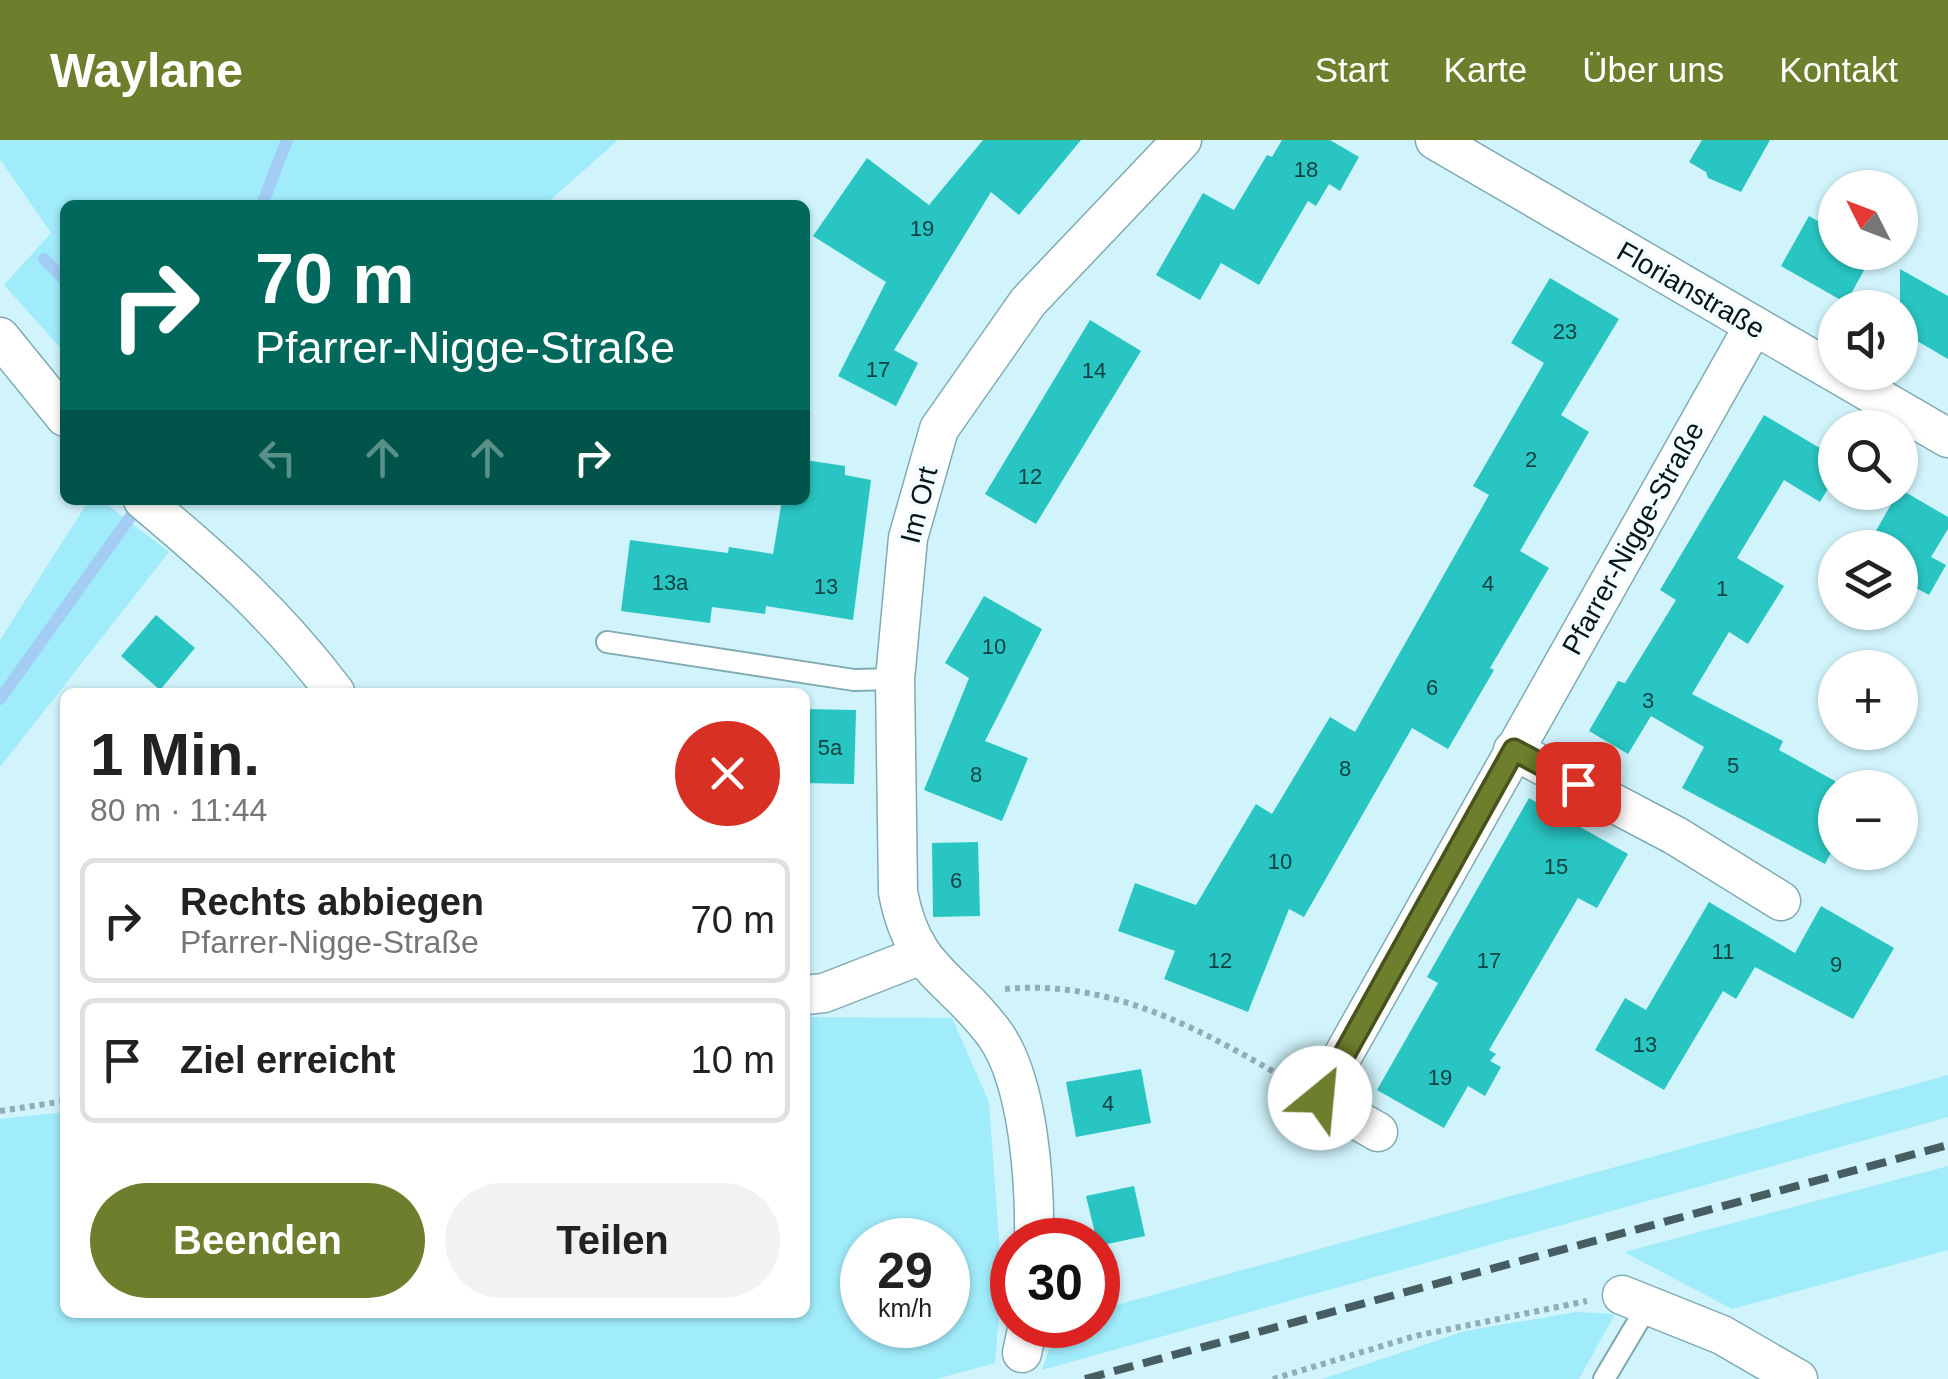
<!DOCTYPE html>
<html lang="de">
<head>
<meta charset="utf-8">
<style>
  body { margin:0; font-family:Helvetica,sans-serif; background:#f2f2f2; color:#222; height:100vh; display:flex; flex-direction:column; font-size:38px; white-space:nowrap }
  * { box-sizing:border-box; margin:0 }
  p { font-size:32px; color:#767676 }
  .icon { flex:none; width:55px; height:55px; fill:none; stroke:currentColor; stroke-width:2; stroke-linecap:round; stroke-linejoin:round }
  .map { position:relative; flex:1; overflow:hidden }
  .panel { position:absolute; left:60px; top:548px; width:750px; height:630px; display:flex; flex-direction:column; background:#fff; border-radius:15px; box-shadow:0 2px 8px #0004 }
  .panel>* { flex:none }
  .banner { position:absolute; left:60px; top:60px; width:750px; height:305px; border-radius:15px; box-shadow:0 2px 8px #0004; background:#00695c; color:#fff; overflow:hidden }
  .needle { width:65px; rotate:312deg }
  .fabs { position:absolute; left:1818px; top:30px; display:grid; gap:20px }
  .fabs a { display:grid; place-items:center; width:100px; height:100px; border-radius:50%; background:#fff; box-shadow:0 2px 8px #0004; font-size:50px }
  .speed { position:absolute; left:840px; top:1078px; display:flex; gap:20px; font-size:50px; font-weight:700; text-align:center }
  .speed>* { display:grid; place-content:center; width:130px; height:130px; border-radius:50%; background:#fff; box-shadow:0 2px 8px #0004; line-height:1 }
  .speed small { font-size:25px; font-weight:400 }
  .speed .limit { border:15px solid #d22; background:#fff; color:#111 }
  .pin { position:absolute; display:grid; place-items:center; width:85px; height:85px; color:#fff; margin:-42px; border-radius:20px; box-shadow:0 5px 15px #0006 }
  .me { position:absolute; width:110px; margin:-55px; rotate:28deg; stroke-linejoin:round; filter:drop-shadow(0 0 8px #0008) }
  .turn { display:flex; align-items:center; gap:35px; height:210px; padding:0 30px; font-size:45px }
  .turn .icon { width:130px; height:130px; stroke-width:2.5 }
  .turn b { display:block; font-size:70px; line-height:85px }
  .lanes { display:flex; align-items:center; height:95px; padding:0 30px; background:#0003; justify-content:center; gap:50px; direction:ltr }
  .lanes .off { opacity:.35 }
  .round { display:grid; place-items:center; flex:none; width:105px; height:105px; border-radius:52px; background:#f2f2f2 }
  .overview { display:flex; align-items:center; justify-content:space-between; height:170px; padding:0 30px }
  h1 { font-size:60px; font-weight:800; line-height:75px }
  .action { display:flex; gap:20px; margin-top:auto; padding:20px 30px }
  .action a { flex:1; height:115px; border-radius:60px; background:#6d7e2c; color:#fff; font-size:40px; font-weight:800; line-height:115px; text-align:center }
  .action a+a { background:#f2f2f2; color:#222 }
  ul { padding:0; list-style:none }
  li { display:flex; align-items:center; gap:30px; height:125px; margin:0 20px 15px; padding:0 10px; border:5px solid #e0e0e0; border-radius:15px }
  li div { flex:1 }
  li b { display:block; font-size:38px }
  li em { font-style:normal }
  header { display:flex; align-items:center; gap:60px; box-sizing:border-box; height:140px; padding:0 50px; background:#6d7e2c; color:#fff }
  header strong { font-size:48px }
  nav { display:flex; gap:55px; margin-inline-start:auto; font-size:35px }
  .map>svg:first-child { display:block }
</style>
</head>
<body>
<header>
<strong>Waylane</strong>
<nav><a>Start</a><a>Karte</a><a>Über uns</a><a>Kontakt</a></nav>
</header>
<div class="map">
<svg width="1948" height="1239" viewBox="0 0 1948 1239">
  <rect width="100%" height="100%" fill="#d1f4fc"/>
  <g fill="#a0ecfb" fill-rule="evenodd">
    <polygon points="0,0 618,0 545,65 65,65 65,213 4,145 51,93 0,19"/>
    <polygon points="89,360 101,360 169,412 0,627 0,500"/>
    <path d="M805 877 952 878 989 962 1002 1141 995 1223 937 1239H0V979L65 972V1172H805ZM862 1100H948V1185H862Z"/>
    <polygon points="1948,935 1948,977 1042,1230 1057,1185 1098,1185 1098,1170"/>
    <polygon points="1948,1026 1948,1110 1732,1169 1624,1112"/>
    <polygon points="1576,1172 1615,1174 1579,1239 1322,1239 1465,1191"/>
  </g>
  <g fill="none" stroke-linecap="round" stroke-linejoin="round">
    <g stroke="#a3cdf5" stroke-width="12">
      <polyline points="262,65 287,0"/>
      <polyline points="44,119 65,140"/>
      <polyline points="0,559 141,362"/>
    </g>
  </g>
  <g fill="#28c5c2">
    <polygon points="983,0 1081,0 1019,75 991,52 894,210 918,223 896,266 838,236 886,142 813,96 867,18 929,65"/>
    <polygon points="1282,0 1330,0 1359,17 1340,51 1329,44 1316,66 1308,61 1259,145 1221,123 1200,160 1156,135 1203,53 1234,70 1267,15 1272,17"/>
    <polygon points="1702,0 1770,0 1741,52 1708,38 1706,32 1689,22"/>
    <polygon points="1809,76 1835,91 1835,112 1874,112 1846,163 1781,126"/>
    <polygon points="1900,129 1948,156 1948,219 1900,191"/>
    <polygon points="1550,138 1619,179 1561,275 1589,292 1520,411 1549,428 1490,528 1494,530 1448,609 1412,588 1304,777 1289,769 1248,872 1164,839 1175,811 1118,791 1135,743 1196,765 1256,664 1272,674 1330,577 1355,592 1489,355 1473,346 1544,223 1511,203"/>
    <polygon points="1090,180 1141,211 1036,384 985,354"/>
    <polygon points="1764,275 1835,317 1835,337 1820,362 1784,340 1737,418 1784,446 1748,504 1729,492 1692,554 1783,601 1779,610 1835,641 1835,705 1825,724 1682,648 1704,607 1651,576 1628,614 1589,591 1618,541 1625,543 1676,460 1660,450"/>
    <polygon points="805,320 845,326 845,335 871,340 853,480 766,466 765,474 712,467 710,483 621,471 630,400 728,413 729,407 773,414 782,360 805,360"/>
    <polygon points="1900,349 1948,377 1948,389 1931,417 1946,425 1929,455 1914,447 1900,471 1900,408 1866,408"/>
    <polygon points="984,456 1042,489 985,601 1028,618 1002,681 924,650 969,538 945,523"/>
    <polygon points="156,475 195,508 160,550 121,516"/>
    <polygon points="805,569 856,570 854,644 805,643"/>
    <polygon points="1529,658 1628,714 1597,768 1578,758 1489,910 1496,914 1490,921 1501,927 1485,956 1468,946 1444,988 1377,950 1438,843 1427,837"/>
    <polygon points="978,702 980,776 933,777 932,703"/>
    <polygon points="1709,762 1795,813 1821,766 1894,808 1853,879 1755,827 1736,859 1723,851 1664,950 1595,910 1625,858 1646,870"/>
    <polygon points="1141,929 1151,983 1076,997 1066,942"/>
    <polygon points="1134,1046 1145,1096 1098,1106 1086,1056"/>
  </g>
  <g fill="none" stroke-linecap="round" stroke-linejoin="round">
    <g stroke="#80abb3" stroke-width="24">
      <g id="service">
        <polyline points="607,502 854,540 895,539"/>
        <polyline points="1604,1239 1648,1165"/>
      </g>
    </g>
    <g stroke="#80abb3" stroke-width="41">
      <g id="minor">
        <polyline points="1435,0 1948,298"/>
        <polyline points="0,197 65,277"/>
        <path d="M143 360C218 423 276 474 335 552"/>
        <polyline points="1513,610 1676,696 1781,761"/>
        <polyline points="805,855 824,853 919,816"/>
        <polyline points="1378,992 1319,958 1753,187"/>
        <path d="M1034 1100C1035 1043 1029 944 996 896 954 837 913 833 898 752L895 539 908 398 939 289 1028 162 1182 0"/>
        <polyline points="1622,1155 1722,1195 1798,1239"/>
        <polyline points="1022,1213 1028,1185"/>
      </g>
    </g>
    <g stroke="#90adb4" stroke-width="6" stroke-dasharray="5 5" stroke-linecap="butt">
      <path d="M1005 849C1110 839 1200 889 1288 940"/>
      <polyline points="0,971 65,961"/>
      <polyline points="1273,1239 1415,1196 1587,1161"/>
    </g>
    <use href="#service" stroke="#fff" stroke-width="20"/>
    <use href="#minor" stroke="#fff" stroke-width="38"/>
    <polyline stroke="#465d62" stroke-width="8" stroke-dasharray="20 10" stroke-linecap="butt" points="1085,1239 1948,1005"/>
  </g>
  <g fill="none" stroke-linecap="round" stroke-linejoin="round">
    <g stroke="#47521d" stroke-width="25">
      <polyline id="route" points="1320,958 1514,610 1578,644"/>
    </g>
    <use href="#route" stroke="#6d7e2c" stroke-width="18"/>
  </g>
  <g text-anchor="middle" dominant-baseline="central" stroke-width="8" stroke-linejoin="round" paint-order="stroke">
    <g font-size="22" fill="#0e4243">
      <text x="1306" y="29">18</text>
      <text x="922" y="88">19</text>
      <text x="1565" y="191">23</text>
      <text x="878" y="229">17</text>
      <text x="1094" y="230">14</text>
      <text x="1531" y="319">2</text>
      <text x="1030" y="336">12</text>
      <text x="670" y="442">13a</text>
      <text x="1488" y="443">4</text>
      <text x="826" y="446">13</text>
      <text x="1722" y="448">1</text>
      <text x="994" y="506">10</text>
      <text x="1432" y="547">6</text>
      <text x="1648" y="560">3</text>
      <text x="830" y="607">5a</text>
      <text x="1733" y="625">5</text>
      <text x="1345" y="628">8</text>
      <text x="976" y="634">8</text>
      <text x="1280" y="721">10</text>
      <text x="1556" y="726">15</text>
      <text x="956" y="740">6</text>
      <text x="1723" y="811">11</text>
      <text x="1220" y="820">12</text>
      <text x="1489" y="820">17</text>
      <text x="1836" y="824">9</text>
      <text x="1645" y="904">13</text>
      <text x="1440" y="937">19</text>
      <text x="1108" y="963">4</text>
    </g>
    <g font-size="28" fill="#051619" stroke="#f4fcfe">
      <text transform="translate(1691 150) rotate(30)">Florianstraße</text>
      <text transform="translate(919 365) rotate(-76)">Im Ort</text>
      <text transform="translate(1633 398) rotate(-61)">Pfarrer-Nigge-Straße</text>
    </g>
  </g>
</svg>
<div class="fabs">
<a><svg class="needle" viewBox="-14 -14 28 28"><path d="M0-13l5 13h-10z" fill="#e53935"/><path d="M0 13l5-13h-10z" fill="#767676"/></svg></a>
<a><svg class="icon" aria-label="sound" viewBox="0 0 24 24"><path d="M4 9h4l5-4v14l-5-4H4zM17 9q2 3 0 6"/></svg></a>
<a><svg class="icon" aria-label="search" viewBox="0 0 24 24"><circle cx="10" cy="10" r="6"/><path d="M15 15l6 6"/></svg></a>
<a><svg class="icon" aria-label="layers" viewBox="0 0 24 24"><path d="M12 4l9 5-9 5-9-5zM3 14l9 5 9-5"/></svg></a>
<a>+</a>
<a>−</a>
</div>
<div class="speed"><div>29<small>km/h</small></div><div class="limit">30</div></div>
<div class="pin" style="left:1578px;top:644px;background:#d93025"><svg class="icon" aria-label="arrive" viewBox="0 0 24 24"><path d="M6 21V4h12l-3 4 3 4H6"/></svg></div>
<svg class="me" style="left:1320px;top:958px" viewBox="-20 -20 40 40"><circle r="19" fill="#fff"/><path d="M0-13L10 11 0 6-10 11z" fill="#6d7e2c"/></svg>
<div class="banner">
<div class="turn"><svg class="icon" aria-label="right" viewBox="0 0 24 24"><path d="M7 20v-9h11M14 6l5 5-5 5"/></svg><div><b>70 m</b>Pfarrer-Nigge-Straße</div></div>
<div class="lanes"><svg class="icon off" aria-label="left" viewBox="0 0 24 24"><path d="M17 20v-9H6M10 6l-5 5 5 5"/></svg><svg class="icon off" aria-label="ahead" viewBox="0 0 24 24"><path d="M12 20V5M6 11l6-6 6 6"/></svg><svg class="icon off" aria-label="ahead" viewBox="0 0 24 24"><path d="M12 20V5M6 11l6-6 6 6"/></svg><svg class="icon" aria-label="right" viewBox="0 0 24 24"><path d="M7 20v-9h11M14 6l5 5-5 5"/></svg></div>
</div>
<section class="panel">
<div class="overview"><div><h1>1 Min.</h1><p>80 m · 11:44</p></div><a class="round" style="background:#d93025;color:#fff"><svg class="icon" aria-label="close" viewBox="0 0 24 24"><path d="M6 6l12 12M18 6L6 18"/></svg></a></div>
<ul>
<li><svg class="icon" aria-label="right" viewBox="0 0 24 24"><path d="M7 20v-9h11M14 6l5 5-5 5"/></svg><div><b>Rechts abbiegen</b><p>Pfarrer-Nigge-Straße</p></div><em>70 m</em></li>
<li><svg class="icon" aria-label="arrive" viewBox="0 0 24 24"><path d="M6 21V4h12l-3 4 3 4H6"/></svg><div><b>Ziel erreicht</b></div><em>10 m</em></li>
</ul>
<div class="action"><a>Beenden</a><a>Teilen</a></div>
</section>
</div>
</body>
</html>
